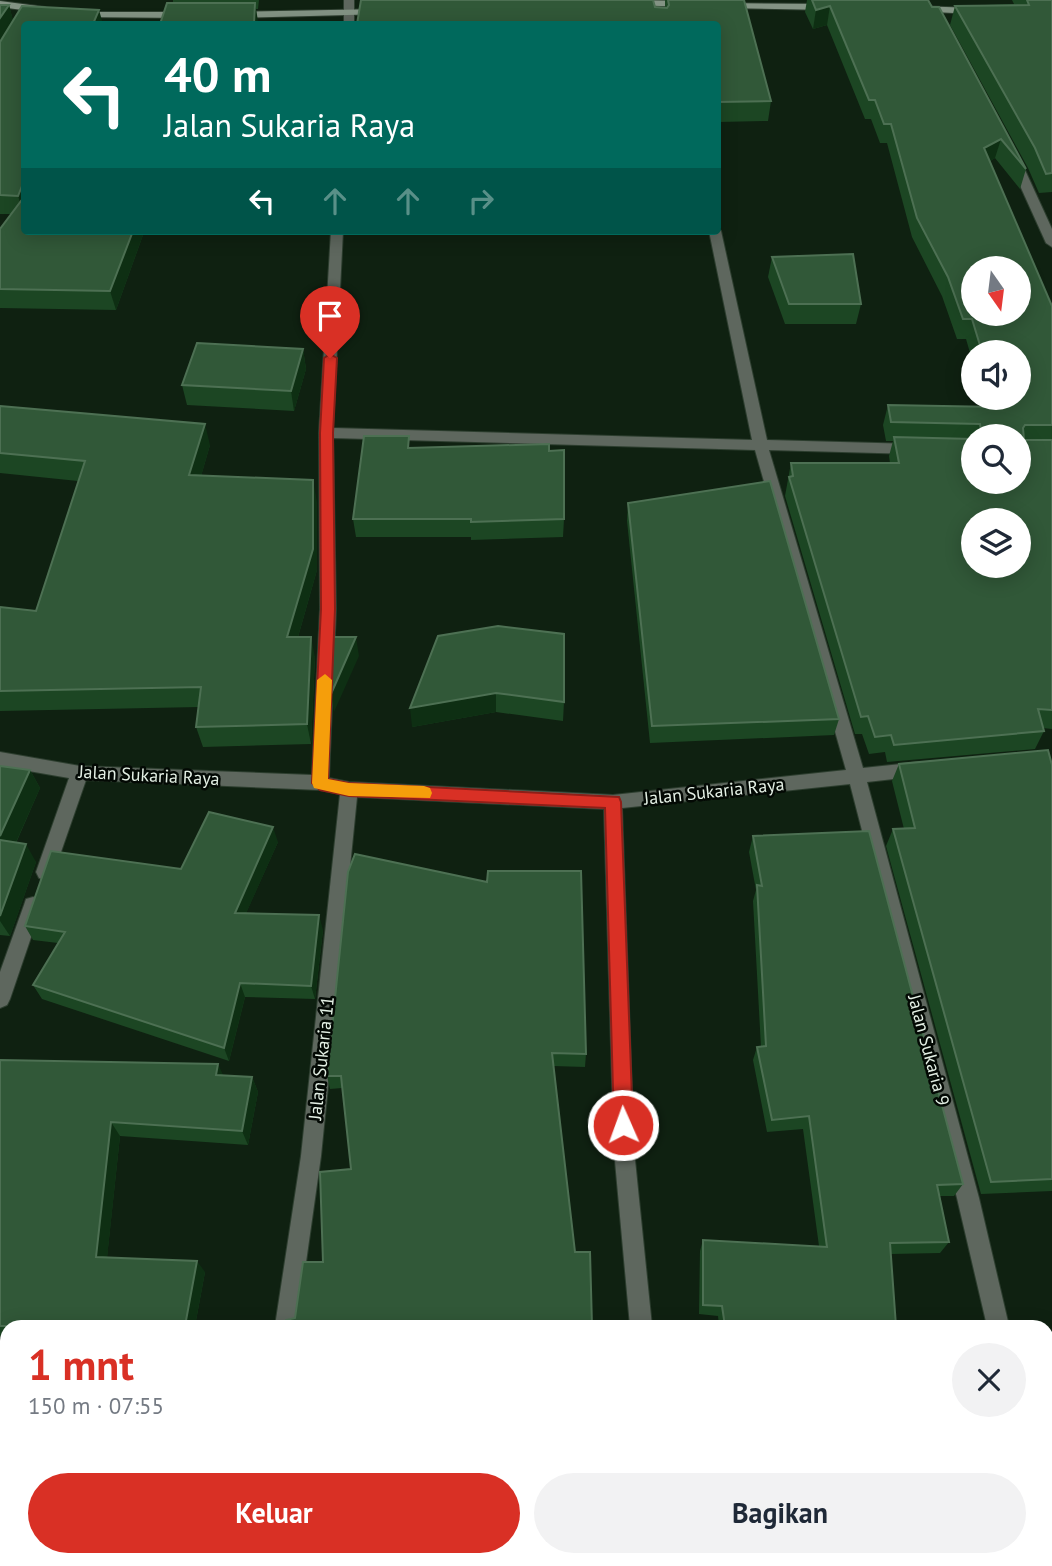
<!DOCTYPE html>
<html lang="id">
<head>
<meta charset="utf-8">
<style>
  body { margin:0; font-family:"PT Sans",sans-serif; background:#f2f2f3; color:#1f2937; height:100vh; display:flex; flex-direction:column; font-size:26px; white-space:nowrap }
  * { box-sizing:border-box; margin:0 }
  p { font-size:23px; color:#747a83 }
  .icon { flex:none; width:38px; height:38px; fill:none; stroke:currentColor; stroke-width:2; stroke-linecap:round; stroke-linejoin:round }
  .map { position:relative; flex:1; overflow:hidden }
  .side { position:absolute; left:0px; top:1320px; width:1054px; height:247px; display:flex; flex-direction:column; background:#fff; border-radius:21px 21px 0 0; box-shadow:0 4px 18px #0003 }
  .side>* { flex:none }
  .banner { position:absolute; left:21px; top:21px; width:700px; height:214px; border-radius:7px; box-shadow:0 4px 18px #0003; background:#00695c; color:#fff; overflow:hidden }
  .needle { width:46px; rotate:166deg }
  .controls { position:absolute; left:961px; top:256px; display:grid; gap:14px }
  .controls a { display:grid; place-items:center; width:70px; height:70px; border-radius:50%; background:#fff; box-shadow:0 4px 18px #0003; font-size:35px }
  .pin { position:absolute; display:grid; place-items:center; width:60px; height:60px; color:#fff; margin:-72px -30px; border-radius:50% 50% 50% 0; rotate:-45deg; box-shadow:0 0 7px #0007 }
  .pin .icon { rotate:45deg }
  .me { position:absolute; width:77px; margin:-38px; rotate:358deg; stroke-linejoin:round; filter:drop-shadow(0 0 5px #0008) }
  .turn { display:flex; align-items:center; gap:24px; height:147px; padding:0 28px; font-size:32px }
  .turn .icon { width:91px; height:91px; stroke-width:2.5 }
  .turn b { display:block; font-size:49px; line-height:60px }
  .lanes { display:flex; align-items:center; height:66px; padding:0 28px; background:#0003; justify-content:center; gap:35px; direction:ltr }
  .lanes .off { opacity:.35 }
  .round { display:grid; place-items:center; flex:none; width:74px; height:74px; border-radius:37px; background:#f2f2f3 }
  .summary { display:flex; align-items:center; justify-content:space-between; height:119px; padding:0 28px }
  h1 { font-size:42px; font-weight:600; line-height:52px; color:#d93025 }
  .action { display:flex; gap:14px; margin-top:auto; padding:14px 28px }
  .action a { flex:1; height:80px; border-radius:42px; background:#d93025; color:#fff; font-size:28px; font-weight:600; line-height:80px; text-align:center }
  .action a+a { background:#f2f2f3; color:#1f2937 }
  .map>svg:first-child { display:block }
</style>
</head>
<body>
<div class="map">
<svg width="1052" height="1566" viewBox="0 0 1052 1566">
  <rect width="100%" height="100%" fill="#0f2111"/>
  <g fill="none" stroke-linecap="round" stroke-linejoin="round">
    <g stroke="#2d3e2f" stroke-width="2">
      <g id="street">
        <rect x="344" y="0" width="10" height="24"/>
        <polygon points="1013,153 1019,157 1052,229 1052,247 1046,243 1007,157"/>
        <path d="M718 228 721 231 767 440 914 444 921 449 914 454 769 450 863 768 920 762 926 764 929 769 926 774 920 776 867 782 979 1198 1009 1326H987L957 1198 850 784 622 808 634 1150 652 1326H630L614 1150 604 809 357 797 321 1156 297 1326H275L301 1156 340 794 320 790 86 780 54 872 51 878 45 880 39 878 36 872 69 778 0 766V752L80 766 312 775 320 609 319 433 331 231H343L333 428 752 440 709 231H718ZM333 438 755 450 846 770 613 795 349 782 329 778 336 609Z"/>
        <polygon points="33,897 40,899 42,905 10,999 7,1005 0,1008 0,972 24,905 26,899"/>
        <polygon points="1046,1515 1052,1517 1052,1562 1045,1559"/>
        <polygon points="240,1559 264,1559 262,1566 238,1566"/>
        <rect x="651" y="1559" width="24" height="7"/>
      </g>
    </g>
    <g stroke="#2d3e2f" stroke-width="2">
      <g id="secondary">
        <polygon points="629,0 688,1 693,4 688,7 633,5 629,4"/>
        <polygon points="0,1 45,7 50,10 45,13 0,7"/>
        <polygon points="719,3 828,4 833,7 828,10 723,8 719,7"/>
        <polygon points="916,6 975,8 980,11 975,14 912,11 911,9"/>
        <polygon points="381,9 386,12 385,14 234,18 229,15 234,12"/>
        <polygon points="72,12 185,12 190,15 185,18 76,17 71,14"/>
      </g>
    </g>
    <use href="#street" fill="#5e675e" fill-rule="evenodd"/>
    <use href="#secondary" fill="#839384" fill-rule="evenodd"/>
  </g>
  <g fill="#1c4623" fill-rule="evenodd">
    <polygon points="173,0 259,0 258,9 256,9 257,24 160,24 173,3"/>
    <polygon points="665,0 744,0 771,101 768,121 718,122 718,24 655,7 665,8"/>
    <path d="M807 0H928L1026 169 1020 189 995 158 990 161 1052 306V729L1043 728 1044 731 1035 749 887 762 885 752 869 754 862 734H855L785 496 791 463H890L889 456 893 441H886L883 425 888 405 986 407 983 397H1018V352H973V363L966 339H957L942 296 912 237 887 143H880L871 119H865L827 25 813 29 805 12ZM973 436H1018L973 481Z"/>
    <polygon points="1012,0 1052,0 1052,192 1039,193 1028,168 950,25 955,6 1014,4"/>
    <polygon points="0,5 9,5 13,21 24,24 24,231 226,231 143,235 116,310 0,308 0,229 11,214 0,214"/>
    <polygon points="772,257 861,304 856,324 785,324 768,277"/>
    <polygon points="303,349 306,369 294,411 187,405 182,385"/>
    <polygon points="0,406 210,445 201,476 317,502 317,570 298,637 315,657 311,744 203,747 196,727 199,707 0,711 0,607 36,611 78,481 0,473"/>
    <polygon points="410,448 549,451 564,519 563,537 471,540 471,537 356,537 353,519"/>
    <polygon points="628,503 839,719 834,735 650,743 627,521"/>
    <polygon points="438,636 564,702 563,721 496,712 412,727"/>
    <polygon points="899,764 1052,765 1052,1191 981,1194 886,846 893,829 904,829 892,781"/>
    <polygon points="0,766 30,770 40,788 16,843 36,862 10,936 0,935"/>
    <polygon points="753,836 963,1184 954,1196 940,1196 949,1242 940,1253 891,1254 896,1326 719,1326 718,1316 699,1314 700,1251 703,1240 819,1246 803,1129 767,1132 753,1060 757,1047 761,1047 753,901 756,890 749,852"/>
    <polygon points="278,842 246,913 323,930 315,999 245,997 229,1061 42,999 33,985 58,943 33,940 25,926 181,869"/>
    <polygon points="348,872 586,1054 585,1067 553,1066 295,1318 323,1262 351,1169 342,1088 330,1089 327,1076"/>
    <polygon points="0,1060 252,1077 258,1092 248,1145 120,1136 107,1257 205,1272 195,1326 7,1326 7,1336 0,1336"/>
    <polygon points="0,1422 164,1559 163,1564 129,1566 0,1566"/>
    <polygon points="863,1559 996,1559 997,1566 864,1566"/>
  </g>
  <g fill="#0e2f13">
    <polygon points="255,3 258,21 257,24 254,24"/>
    <polygon points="9,5 14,24 0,44 0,18"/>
    <polygon points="830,6 827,25 813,29 816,10"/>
    <polygon points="99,10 103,24 93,24"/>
    <polygon points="1001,139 995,158 978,168 984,148"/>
    <polygon points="24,181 24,214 18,196"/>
    <polygon points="133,231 142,231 143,235 116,310 110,291"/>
    <polygon points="303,349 306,369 294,411 291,391"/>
    <polygon points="205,424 210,445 195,497 189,475"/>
    <polygon points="313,480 317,502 317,570 292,658 287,637"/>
    <polygon points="311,637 315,657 311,744 307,724"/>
    <polygon points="356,637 359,656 334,712 331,694"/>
    <polygon points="496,693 496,712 412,727 410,708"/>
    <polygon points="30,770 40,788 9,858 0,843 0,836"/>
    <polygon points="273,827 278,842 240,927 235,913"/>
    <polygon points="26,844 36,862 10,936 0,921 0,916"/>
    <polygon points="319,915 323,930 315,999 311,986"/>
    <polygon points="240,983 245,997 229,1061 224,1048"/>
    <polygon points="218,1064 225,1079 216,1075"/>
    <polygon points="252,1077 258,1092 248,1145 242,1131"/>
    <polygon points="111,1122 120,1136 106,1268 96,1257"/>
    <polygon points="197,1261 205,1272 195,1326 185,1326"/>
    <polygon points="153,1559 164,1559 163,1564"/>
  </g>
  <g fill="#315838" stroke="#4d7053" stroke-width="2" fill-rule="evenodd">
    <polygon points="361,0 653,0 655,7 667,8 669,5 668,0 744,0 771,101 718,102 718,24 357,24"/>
    <path d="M812 0H928L932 7H939L1026 169 1001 139 984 148 1052 306V425H1025L1023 428 1024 440H1052V710L1038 709 1044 731 894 745 891 735 875 737 868 716 861 717 789 477 793 476 791 463H899L894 437 973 439V481H1018V436H982L980 424 891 422 888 405 999 407 996 397H1018V352H982L972 319H963L948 277 917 218 891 124H884L875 100H869L830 6 816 10ZM973 268H1018V313H973ZM973 520H1018V565H973Z"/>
    <polygon points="1027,0 1052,0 1052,173 1046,174 1035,148 955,6 1029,5"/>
    <polygon points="167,3 255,3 254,24 160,24"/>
    <polygon points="0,5 9,5 0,18"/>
    <polygon points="22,6 99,10 93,24 24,24 24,181 18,196 0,195 0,42"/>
    <polygon points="24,197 24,231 133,231 110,291 0,289 0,229"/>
    <polygon points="853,254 861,304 789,304 772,257"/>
    <polygon points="197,343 303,349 291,391 182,385"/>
    <polygon points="0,406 205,424 189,475 313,480 313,549 287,637 311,637 307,724 196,727 201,687 0,691 0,607 36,611 85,461 0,453"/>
    <polygon points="364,436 409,436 408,448 549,444 549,451 564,450 564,519 471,522 471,519 353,519"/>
    <polygon points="770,481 839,719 652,726 628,503"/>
    <polygon points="498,626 564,634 564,702 496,693 410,708 438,636"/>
    <polygon points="333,637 356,637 331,694"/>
    <polygon points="1048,750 1052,765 1052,1179 991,1182 893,829 915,828 899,764"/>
    <polygon points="0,766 30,770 0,836"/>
    <polygon points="209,812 273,827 235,913 319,915 311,986 240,983 224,1048 33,985 65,932 25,926 51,851 181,869"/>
    <polygon points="869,831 963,1184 937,1185 949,1242 890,1243 896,1326 725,1326 722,1306 703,1305 703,1240 827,1247 809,1116 772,1120 757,1047 766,1046 757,885 762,886 753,836"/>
    <polygon points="0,840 26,844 0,916"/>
    <polygon points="355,854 487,882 488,871 581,871 586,1054 552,1053 575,1252 590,1252 592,1326 285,1326 286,1320 295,1318 303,1262 323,1262 320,1172 351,1169 341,1076 327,1076 348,872"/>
    <polygon points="0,1060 218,1064 216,1075 252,1077 242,1131 111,1122 96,1257 197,1261 185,1326 0,1326"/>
    <polygon points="7,1404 7,1559 153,1559 76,1564 76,1566 0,1566 0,1422 4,1421"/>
    <polygon points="259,1559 460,1559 460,1566 248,1566 248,1565 257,1564"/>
    <polygon points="872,1559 996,1559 997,1566 872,1566"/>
  </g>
  <polygon fill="#d93025" stroke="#8d1f18" stroke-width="2" points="330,354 337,358 333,433 335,609 328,779 349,783 619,797 621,802 633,1125 630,1131 623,1134 617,1131 614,1125 605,808 349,796 320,790 312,783 321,609 320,433 324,358"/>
  <polygon fill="#f59e0b" points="325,674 332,680 328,779 349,783 424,786 430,788 432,793 430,798 349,796 314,788 312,783 317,680"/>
  <g text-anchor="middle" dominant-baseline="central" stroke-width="5" stroke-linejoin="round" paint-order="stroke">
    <g font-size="18" fill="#e3efe4" stroke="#030904">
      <text transform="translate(149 775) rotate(3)">Jalan Sukaria Raya</text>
      <text transform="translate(714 791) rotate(-6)">Jalan Sukaria Raya</text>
      <text transform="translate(929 1050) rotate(75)">Jalan Sukaria 9</text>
      <text transform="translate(321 1058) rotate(-84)">Jalan Sukaria 11</text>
    </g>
  </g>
</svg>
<div class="controls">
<a><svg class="needle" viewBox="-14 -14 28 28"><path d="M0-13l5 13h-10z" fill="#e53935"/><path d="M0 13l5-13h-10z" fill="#747a83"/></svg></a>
<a><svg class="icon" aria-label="sound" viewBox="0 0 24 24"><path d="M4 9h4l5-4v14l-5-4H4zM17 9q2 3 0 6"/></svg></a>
<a><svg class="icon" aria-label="search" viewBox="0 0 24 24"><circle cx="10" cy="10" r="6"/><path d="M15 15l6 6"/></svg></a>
<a><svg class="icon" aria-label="layers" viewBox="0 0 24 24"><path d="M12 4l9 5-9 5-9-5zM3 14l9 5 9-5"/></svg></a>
</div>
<div class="pin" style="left:330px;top:358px;background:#d93025"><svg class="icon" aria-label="arrive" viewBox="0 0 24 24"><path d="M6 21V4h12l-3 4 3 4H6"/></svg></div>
<svg class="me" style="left:623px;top:1125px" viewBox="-20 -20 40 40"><circle r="17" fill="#d93025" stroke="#fff" stroke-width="3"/><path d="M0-11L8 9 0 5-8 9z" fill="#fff"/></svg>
<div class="banner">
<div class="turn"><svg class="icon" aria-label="left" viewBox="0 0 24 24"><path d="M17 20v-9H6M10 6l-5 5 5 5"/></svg><div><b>40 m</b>Jalan Sukaria Raya</div></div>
<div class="lanes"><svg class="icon" aria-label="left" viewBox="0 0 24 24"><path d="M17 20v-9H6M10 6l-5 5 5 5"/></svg><svg class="icon off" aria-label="ahead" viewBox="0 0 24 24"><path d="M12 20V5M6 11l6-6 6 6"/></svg><svg class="icon off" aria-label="ahead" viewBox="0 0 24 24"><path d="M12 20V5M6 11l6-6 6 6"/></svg><svg class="icon off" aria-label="right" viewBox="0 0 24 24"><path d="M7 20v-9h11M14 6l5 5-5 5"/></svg></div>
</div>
<section class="side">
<div class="summary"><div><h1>1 mnt</h1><p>150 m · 07:55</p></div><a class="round"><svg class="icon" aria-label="close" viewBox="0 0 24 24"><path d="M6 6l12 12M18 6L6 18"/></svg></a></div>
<div class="action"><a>Keluar</a><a>Bagikan</a></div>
</section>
</div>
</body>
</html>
